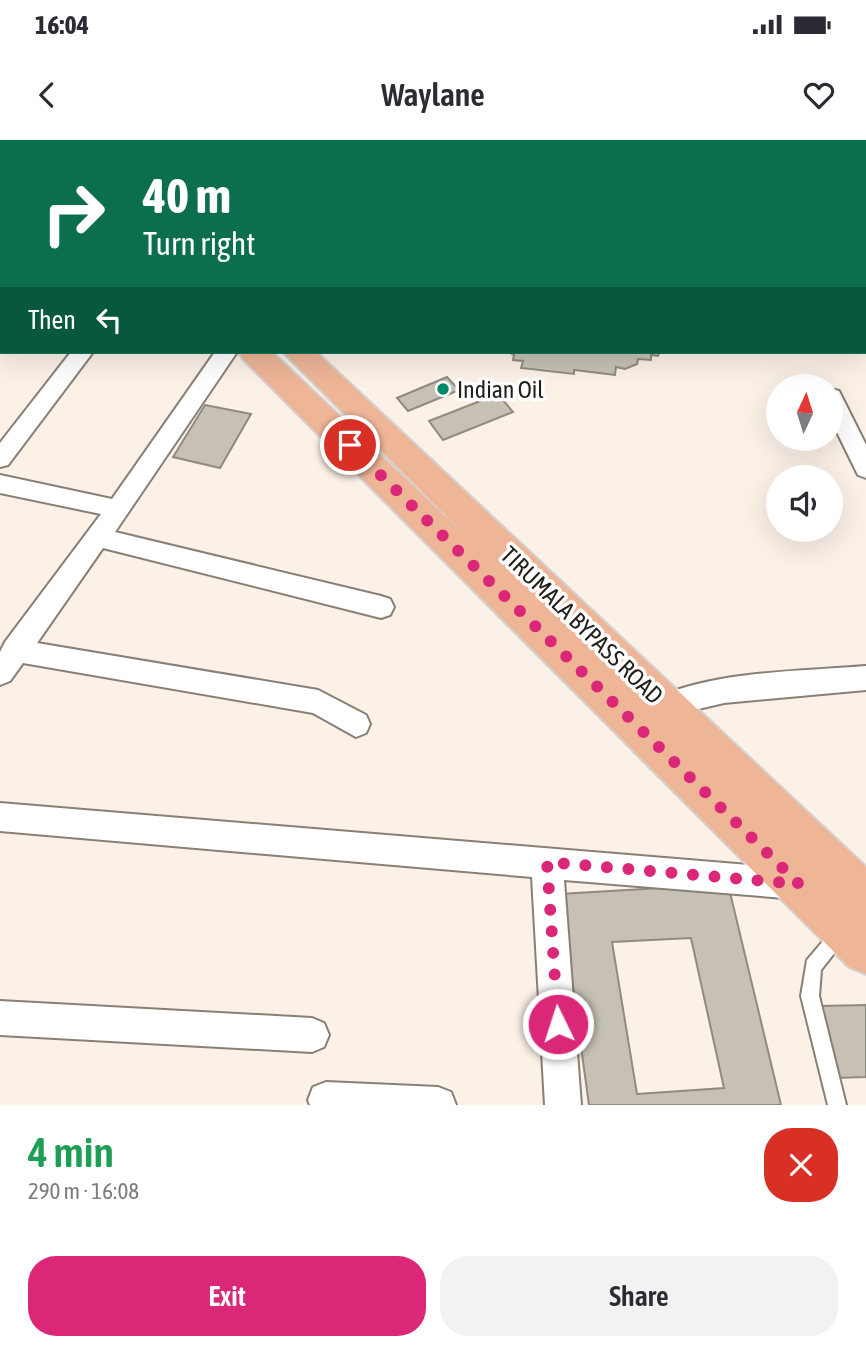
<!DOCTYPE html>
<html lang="en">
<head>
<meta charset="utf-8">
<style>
  body { margin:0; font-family:"Asap Condensed",sans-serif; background:#f2f2f3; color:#2b2b33; height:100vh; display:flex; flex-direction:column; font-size:26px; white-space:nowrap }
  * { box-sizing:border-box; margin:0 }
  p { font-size:23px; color:#7c7c81 }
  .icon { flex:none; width:38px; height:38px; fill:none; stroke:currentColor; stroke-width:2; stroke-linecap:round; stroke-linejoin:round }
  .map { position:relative; height:965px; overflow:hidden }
  .side { display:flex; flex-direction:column; background:#fff; flex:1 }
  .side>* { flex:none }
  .top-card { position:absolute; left:0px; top:0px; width:866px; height:214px; box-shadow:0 7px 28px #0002; background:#0b6e4f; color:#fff; overflow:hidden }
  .needle { width:46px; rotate:4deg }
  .buttons { position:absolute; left:766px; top:234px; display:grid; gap:14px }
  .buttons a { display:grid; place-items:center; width:77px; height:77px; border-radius:50%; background:#fff; box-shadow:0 7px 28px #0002; font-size:35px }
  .pin { position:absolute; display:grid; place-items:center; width:60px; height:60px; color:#fff; margin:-30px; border:4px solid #fff; border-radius:50%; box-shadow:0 2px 7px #0007 }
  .me { position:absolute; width:77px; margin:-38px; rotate:356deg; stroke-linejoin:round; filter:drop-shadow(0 0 5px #0008) }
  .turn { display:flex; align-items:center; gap:24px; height:147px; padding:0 28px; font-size:32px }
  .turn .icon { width:91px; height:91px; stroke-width:2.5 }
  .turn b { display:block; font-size:49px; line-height:60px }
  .then { display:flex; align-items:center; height:66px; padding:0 28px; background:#0003; gap:14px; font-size:26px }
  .round { display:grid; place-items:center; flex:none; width:74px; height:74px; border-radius:28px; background:#f2f2f3 }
  .headline { display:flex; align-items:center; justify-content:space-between; height:119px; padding:0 28px }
  h1 { font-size:42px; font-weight:600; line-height:52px; color:#1e9e55 }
  .button { display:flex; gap:14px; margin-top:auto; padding:14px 28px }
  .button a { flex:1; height:80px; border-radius:28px; background:#db2777; color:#fff; font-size:28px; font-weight:600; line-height:80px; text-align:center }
  .button a+a { background:#f2f2f3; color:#2b2b33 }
  .status { display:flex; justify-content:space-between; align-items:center; height:49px; padding:0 35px; background:#fff; direction:ltr }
  .status svg { height:19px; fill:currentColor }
  header { display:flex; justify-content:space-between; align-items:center; height:91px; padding:0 28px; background:#fff; font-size:32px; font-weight:600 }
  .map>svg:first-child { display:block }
</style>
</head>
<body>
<div class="status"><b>16:04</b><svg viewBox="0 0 49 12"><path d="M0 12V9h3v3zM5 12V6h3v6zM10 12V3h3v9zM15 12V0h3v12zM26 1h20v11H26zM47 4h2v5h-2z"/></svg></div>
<header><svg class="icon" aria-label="back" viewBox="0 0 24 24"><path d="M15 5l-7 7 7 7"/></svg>Waylane<svg class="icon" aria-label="heart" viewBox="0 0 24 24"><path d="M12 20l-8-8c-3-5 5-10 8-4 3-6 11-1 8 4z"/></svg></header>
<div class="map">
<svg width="866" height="965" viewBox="0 0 866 965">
  <rect width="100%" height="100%" fill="#fcf1e7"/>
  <g fill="#c6c1b4" stroke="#8f8b7f" stroke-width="2" fill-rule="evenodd">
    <polygon points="508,212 659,212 658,216 651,215 651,220 638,219 637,224 625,229 616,227 615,235 574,230 574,234 521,228 523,221 513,220 514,215"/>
    <polygon points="447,237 459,250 408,271 397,258"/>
    <polygon points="498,254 513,272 443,300 429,281"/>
    <polygon points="205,265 251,274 220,328 173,317"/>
    <path d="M728 744 781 965H589L560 754ZM691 798 724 948 637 954 612 802Z"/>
    <polygon points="866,865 866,937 836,938 819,866"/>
  </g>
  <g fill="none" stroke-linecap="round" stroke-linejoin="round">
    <g stroke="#887f76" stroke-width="4">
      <polygon id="service" points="841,784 847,787 850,793 821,830 819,856 846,965 828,965 801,856 807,820 835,787"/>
    </g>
    <g stroke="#887f76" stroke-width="4">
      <g id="minor">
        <polygon points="182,0 199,0 181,2"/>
        <polygon points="511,0 527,0 510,2"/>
        <polygon points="776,0 800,0 801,2 777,2"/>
        <rect x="864" y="11" width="2" height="10"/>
        <polygon points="864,93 866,94 866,106 864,105"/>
        <rect x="864" y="120" width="2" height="12"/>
        <polygon points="71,212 93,212 8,325 0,327 0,303"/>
        <polygon points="215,212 237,212 115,392 381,456 390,459 394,467 390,475 381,478 103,408 37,503 318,550 366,575 370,584 366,593 356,597 313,573 23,523 10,541 0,545 0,512 5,502 101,374 0,353 0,335 112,359"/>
        <polygon points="831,249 839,251 866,305 866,338 858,335 831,280"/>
        <path d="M866 526V550L724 563 677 574 654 584 644 581 640 572 644 563C711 530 793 532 866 526Z"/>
        <polygon points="0,663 797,729 808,733 813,744 808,755 797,759 564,740 581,965 545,965 532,737 0,691"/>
        <polygon points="0,861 312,878 324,883 329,895 324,907 312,912 0,895"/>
        <polygon points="326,942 438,947 451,952 456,965 310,965 308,960 313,947"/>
      </g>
    </g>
    <g stroke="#d3d2d1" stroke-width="4">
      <g id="primary">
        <polygon points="26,0 51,0 52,2 27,2"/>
        <polygon points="61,0 86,0 87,2 62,2"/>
        <polygon points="239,212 272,212 469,399 283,212 316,212 866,727 866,834 849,827 243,219"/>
      </g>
    </g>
    <use href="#service" fill="#fff" fill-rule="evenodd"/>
    <use href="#minor" fill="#fff" fill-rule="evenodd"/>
    <use href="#primary" fill="#eeb597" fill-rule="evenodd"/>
  </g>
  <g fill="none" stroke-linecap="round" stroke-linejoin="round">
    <polyline stroke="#db2777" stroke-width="12" stroke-dasharray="0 21.6" points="350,305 799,744 547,722 558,884"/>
  </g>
  <circle fill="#06886b" stroke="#fff" stroke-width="2.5" cx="443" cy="249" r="7"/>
  <g text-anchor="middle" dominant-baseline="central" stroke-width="7" stroke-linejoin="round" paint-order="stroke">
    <g font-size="24" fill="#221e1a" stroke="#fff" text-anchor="start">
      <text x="457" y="249">Indian Oil</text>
    </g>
    <g font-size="24" fill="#221e1a" stroke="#fff">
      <text transform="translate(582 485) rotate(44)">TIRUMALA BYPASS ROAD</text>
    </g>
  </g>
</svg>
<div class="buttons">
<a><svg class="needle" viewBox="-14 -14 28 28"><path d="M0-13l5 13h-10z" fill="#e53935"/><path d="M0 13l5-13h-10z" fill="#7c7c81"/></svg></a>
<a><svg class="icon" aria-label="sound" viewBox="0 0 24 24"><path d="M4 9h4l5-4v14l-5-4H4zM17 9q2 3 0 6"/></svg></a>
</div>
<div class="pin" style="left:350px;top:305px;background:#d93025"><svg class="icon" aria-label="arrive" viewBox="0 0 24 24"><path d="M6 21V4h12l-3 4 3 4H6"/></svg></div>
<svg class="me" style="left:558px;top:884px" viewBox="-20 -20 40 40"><circle r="17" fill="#db2777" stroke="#fff" stroke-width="3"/><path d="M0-11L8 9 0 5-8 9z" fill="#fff"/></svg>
<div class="top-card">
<div class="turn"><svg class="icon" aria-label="right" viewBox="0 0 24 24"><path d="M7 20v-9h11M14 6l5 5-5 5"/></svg><div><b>40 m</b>Turn right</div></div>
<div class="then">Then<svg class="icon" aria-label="left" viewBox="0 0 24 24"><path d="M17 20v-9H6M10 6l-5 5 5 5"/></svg></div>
</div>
</div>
<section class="side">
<div class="headline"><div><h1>4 min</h1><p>290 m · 16:08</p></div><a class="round" style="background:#d93025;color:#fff"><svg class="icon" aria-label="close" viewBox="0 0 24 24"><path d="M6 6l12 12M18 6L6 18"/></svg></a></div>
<div class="button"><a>Exit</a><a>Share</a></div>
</section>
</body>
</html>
